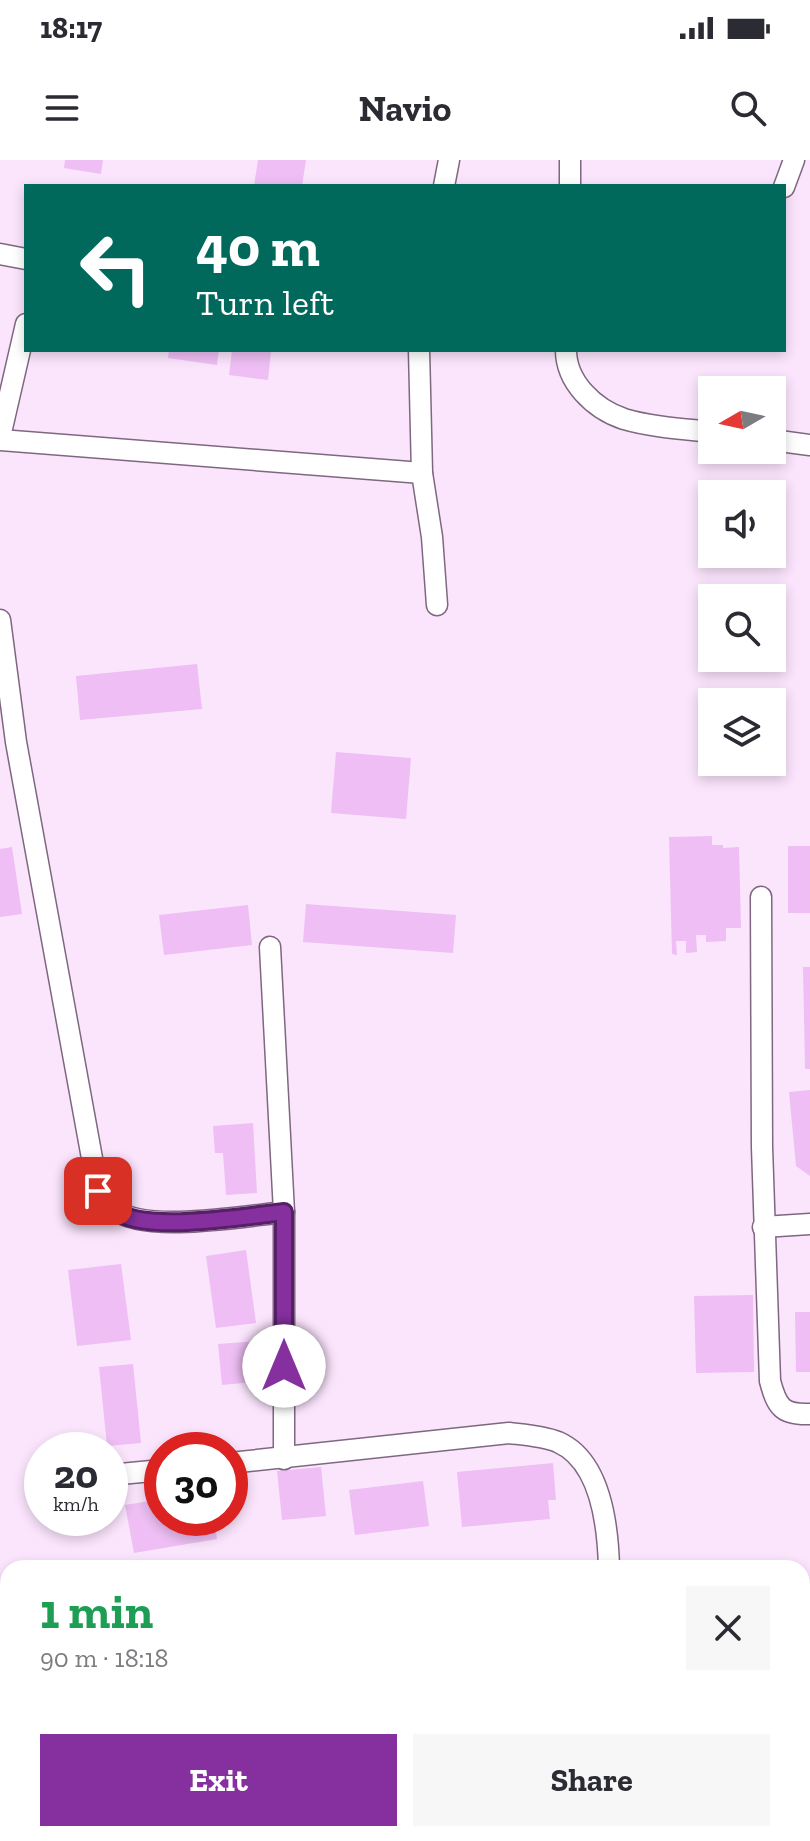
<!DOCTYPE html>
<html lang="en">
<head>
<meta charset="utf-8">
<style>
  body { margin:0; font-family:"Zilla Slab",serif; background:#f7f7f7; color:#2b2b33; height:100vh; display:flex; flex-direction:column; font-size:30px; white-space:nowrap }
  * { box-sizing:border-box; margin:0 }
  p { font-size:26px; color:#7c7c81 }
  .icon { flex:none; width:44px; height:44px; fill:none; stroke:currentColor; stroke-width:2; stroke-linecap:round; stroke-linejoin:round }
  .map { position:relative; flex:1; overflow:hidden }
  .panel { position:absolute; left:0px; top:1400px; width:810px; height:282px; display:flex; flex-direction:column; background:#fff; border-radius:24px 24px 0 0; box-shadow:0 4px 12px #0003 }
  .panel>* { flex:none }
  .guide { position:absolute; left:24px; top:24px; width:762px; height:168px; border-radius:0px; box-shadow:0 4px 12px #0003; background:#00695c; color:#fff; overflow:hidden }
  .needle { width:52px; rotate:261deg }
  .fabs { position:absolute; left:698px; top:216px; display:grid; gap:16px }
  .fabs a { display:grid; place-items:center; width:88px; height:88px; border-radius:0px; background:#fff; box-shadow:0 4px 12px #0003; font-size:40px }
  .speed { position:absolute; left:24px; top:1272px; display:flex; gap:16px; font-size:40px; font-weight:700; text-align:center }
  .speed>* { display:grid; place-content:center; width:104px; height:104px; border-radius:50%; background:#fff; box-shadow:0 4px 12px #0003; line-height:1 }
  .speed small { font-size:20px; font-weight:400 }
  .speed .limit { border:12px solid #d22; background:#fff; color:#111 }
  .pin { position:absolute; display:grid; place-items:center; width:68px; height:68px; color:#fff; margin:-34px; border-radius:16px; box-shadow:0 4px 12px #0006 }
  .me { position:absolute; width:88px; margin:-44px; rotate:0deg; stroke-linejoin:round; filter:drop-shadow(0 0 6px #0008) }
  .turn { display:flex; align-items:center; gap:28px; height:168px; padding:0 40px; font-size:36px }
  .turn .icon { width:104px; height:104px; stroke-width:2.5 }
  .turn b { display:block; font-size:56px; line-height:68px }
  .round { display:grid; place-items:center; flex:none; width:84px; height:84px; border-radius:0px; background:#f7f7f7 }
  .head { display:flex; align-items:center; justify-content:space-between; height:136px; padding:0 40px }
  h1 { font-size:48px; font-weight:700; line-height:60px; color:#1e9e55 }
  .action { display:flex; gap:16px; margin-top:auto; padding:16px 40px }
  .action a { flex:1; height:92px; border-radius:0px; background:#85309e; color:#fff; font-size:32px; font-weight:700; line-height:92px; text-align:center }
  .action a+a { background:#f7f7f7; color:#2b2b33 }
  .status { display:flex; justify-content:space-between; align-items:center; height:56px; padding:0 40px; background:#fff; direction:ltr }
  .status svg { height:22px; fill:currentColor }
  header { display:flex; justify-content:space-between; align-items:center; height:104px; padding:0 40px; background:#fff; font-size:36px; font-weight:700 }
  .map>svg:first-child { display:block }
</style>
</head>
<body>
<div class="status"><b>18:17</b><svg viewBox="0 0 49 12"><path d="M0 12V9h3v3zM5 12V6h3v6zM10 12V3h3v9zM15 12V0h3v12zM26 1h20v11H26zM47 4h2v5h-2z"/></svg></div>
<header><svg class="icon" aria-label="menu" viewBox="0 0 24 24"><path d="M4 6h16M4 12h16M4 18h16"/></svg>Navio<svg class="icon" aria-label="search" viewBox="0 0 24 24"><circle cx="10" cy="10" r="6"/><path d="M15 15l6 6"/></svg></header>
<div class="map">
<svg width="810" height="1681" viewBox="0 0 810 1681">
  <rect width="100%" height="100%" fill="#fbe5fd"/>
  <g fill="#eebef4">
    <polygon points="65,0 103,0 101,14 64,8"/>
    <polygon points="258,0 306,0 302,26 254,26"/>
    <polygon points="169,190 219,190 217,205 168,198"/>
    <polygon points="232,190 271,190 268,220 229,215"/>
    <polygon points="197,504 202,549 80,560 76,516"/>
    <polygon points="336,592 411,598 406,659 331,653"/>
    <polygon points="712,676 712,685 723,685 723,688 739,687 741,768 726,768 726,781 706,782 706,775 696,775 697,792 686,793 686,781 676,781 677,795 672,794 669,677"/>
    <rect x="788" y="686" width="22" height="67"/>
    <polygon points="12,687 22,754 0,757 0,689"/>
    <polygon points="306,744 456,755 453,793 303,782"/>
    <polygon points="248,745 252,785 164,795 159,755"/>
    <polygon points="803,807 810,807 810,909 805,909"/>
    <polygon points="810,930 810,1016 796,1006 789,932"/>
    <polygon points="253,963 257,1033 226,1035 223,993 215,993 213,966"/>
    <polygon points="246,1090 256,1163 216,1168 206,1096"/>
    <polygon points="121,1104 131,1180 77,1186 68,1110"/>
    <polygon points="753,1135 754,1212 696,1213 694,1136"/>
    <polygon points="795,1152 810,1152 810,1212 796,1212"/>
    <polygon points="259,1181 263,1221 222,1225 218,1184"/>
    <polygon points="133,1204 141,1283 107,1286 99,1207"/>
    <polygon points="553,1303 556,1340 548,1340 550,1359 462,1367 457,1312"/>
    <polygon points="321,1307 326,1356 282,1360 277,1311"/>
    <polygon points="423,1321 429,1366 355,1375 349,1330"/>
    <polygon points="162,1339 162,1358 214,1358 217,1379 134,1393 125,1345"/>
    <polygon points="428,1674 461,1674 461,1675 442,1681 430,1681"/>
    <polygon points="495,1674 510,1674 514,1681 481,1681"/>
  </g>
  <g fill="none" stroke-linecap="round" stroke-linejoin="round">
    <g stroke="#7f6781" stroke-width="23">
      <g id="street">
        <polyline points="444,26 449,0"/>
        <polyline points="570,26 570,0"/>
        <polyline points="784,27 794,0"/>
        <polyline points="0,94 26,99"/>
        <polyline points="419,190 422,313 432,377 437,445"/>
        <path d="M566 190C566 222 594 249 624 259 651 267 683 269 712 272"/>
        <polyline points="0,277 26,164"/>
        <polyline points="0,280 422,313"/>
        <polyline points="772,280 810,285"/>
        <path d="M0 460 16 582 98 1031C103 1037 108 1044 114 1049 143 1074 245 1056 284 1052"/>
        <path d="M761 737 762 987 770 1221C777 1247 782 1255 810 1254"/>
        <polyline points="270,787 284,1052 284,1299"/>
        <polyline points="763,1067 810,1064"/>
        <path d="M230 1303 509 1273C526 1275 543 1276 558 1282 601 1301 608 1367 609 1408"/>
        <polyline points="110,1315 162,1310"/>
        <polyline points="624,1674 625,1681"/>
      </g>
    </g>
    <use href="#street" stroke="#fff" stroke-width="20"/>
  </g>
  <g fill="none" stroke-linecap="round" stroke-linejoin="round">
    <g stroke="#561f67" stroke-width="20">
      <path id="route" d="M98 1031C103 1037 108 1045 114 1050 143 1074 246 1056 284 1052V1206"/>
    </g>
    <use href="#route" stroke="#85309e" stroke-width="14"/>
  </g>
</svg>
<div class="fabs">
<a><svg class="needle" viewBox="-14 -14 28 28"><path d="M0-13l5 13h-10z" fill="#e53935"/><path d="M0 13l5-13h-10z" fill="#7c7c81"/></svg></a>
<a><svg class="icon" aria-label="sound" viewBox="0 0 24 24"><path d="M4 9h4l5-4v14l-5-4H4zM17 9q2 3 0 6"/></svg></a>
<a><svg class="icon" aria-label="search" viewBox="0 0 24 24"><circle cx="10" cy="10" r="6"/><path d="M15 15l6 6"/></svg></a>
<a><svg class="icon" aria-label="layers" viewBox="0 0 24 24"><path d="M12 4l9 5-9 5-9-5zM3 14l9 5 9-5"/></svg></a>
</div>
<div class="speed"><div>20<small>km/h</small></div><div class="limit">30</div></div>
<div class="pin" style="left:98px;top:1031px;background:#d93025"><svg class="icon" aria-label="arrive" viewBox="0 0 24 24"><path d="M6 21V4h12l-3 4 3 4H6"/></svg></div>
<svg class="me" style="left:284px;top:1206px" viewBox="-20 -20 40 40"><circle r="19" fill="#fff"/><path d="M0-13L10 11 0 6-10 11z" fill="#85309e"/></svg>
<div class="guide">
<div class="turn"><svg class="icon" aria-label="left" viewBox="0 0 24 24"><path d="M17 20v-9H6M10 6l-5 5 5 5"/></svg><div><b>40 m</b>Turn left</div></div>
</div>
<section class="panel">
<div class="head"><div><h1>1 min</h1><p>90 m · 18:18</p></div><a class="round"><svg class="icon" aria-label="close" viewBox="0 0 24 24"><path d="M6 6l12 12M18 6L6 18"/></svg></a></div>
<div class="action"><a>Exit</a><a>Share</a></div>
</section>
</div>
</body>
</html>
